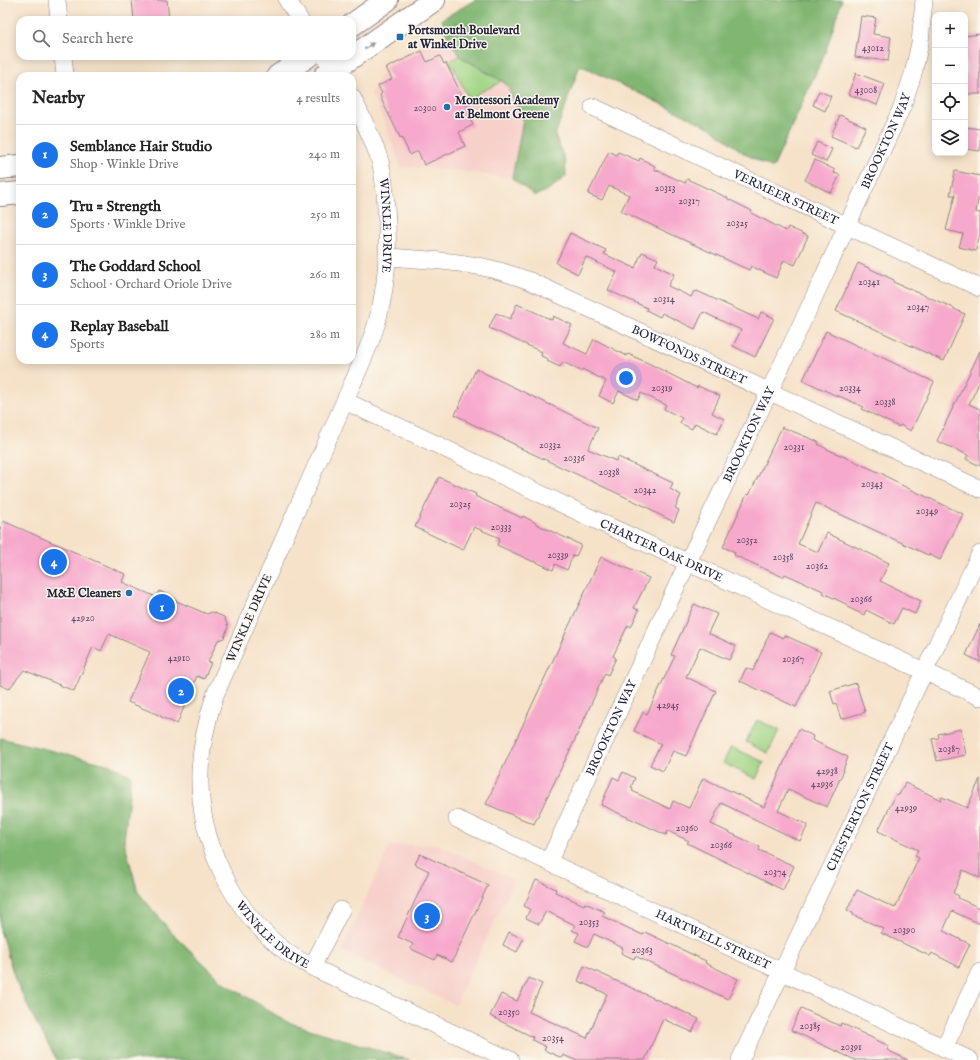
<!DOCTYPE html>
<meta charset="utf-8">
<style>
body{margin:0;font-family:"IM FELL English",serif;background:#f6f6f6;color:#222}
.controls{position:absolute;right:12px;top:12px;display:grid;overflow:hidden;border-radius:8px;box-shadow:0 2px 10px #0003}
.controls button{width:36px;height:36px;display:grid;place-items:center;padding:0;border:0;border-bottom:1px solid #e0e0e0;background:#fff;color:#222;font:20px sans-serif}
.you{position:absolute;left:626px;top:378px;width:14px;height:14px;margin:-10px;border:3px solid #fff;border-radius:50%;background:#1a73e8;box-shadow:0 0 0 6px #1a73e833}
.badge{display:grid;place-items:center;width:26px;height:26px;border-radius:50%;background:#1a73e8;color:#fff;font-size:13px;font-weight:700}
.pin{position:absolute;translate:-50% -50%;border:2px solid #fff;box-shadow:0 1px 4px #0006}
.list{margin:0;padding:0;list-style:none}
h2{display:flex;justify-content:space-between;align-items:center;height:52px;margin:0;padding:0 16px;font-size:17px}
h2 small{font-size:13px;font-weight:400;color:#767676}
.list li{display:grid;grid-template-columns:26px 1fr auto;gap:12px;align-items:center;box-sizing:border-box;height:60px;padding:0 16px;border-top:1px solid #e0e0e0}
.list b{display:block;font-size:15px;white-space:nowrap}
.list p{margin:0;font-size:13px;white-space:nowrap;color:#767676}
.list em{font-size:13px;font-style:normal;color:#767676}
.icon{flex:none;width:22px;height:22px;fill:none;stroke:currentColor;stroke-width:2;stroke-linecap:round;stroke-linejoin:round}
.map{position:relative;flex:none;width:980px;height:1060px;overflow:hidden}
.search{position:absolute;background:#fff;box-shadow:0 2px 10px #0003;left:16px;top:16px;width:340px;height:44px;display:flex;align-items:center;gap:10px;box-sizing:border-box;padding:0 14px;border-radius:12px;color:#767676;font-size:15px}
.panel{position:absolute;background:#fff;box-shadow:0 2px 10px #0003;left:16px;top:72px;width:340px;height:292px;border-radius:12px}
.map>svg:first-child{display:block}
.built{fill:#f7d0ca}
.green{fill:#a2d585;stroke:#627c60}
.forest{fill:#81b672;stroke:#526c56}
.building{fill:#f7a9cc}
.lines{fill:none;stroke-linecap:round;stroke-linejoin:round}
.minor-casing{stroke:#8c8282;stroke-width:18}
.tertiary-casing{stroke:#8c8282;stroke-width:24}
.minor{stroke:#fff;stroke-width:17}
.tertiary{stroke:#fff;stroke-width:22}
.oneway{fill:#9c9ca7}
.poi-dot{fill:#1f6fb2;stroke:#fbf7ec;stroke-width:1.5}
.labels{text-anchor:middle;stroke-width:3;stroke-linejoin:round;paint-order:stroke}
.number-label{font-size:10px;fill:#57445f}
.poi-label{font-size:12px;font-weight:bold;fill:#22223b;stroke:#fbf7ec;text-anchor:start}
.street-label{font-size:12px;fill:#22223b;stroke:#fbf7ec}
</style>
<div class="map">
<svg width="980" height="1060" viewBox="0 0 980 1060">
<rect width="100%" height="100%" fill="#fbf7ec"/>
<filter id="ink" filterUnits="userSpaceOnUse"><feTurbulence type="fractalNoise" baseFrequency=".025" numOctaves="2"/><feDisplacementMap in="SourceGraphic" scale="8" xChannelSelector="R" yChannelSelector="G"/><feConvolveMatrix kernelMatrix="1 2 1 2 8 2 1 2 1" color-interpolation-filters="sRGB"/></filter>
<filter id="wash" filterUnits="userSpaceOnUse"><feTurbulence type="fractalNoise" baseFrequency=".012" numOctaves="4" result="noise"/><feDisplacementMap in="SourceGraphic" scale="16" xChannelSelector="R" yChannelSelector="G"/><feGaussianBlur stdDeviation="0.9" result="paint"/><feColorMatrix in="noise" values="0 0 0 0 0 0 0 0 0 0 0 0 0 0 0 0 0 1.4 0 .05"/><feComposite in="paint" operator="in"/></filter>
<g filter="url(#wash)">
<rect width="100%" height="100%" fill="#f6e2c9"/>
<g class="built">
<polygon points="446,34 460,56 506,84 523,120 512,178 440,169 401,167 384,120 371,94 387,62"/>
<polygon points="437,844 514,880 455,1005 341,951 390,846"/>
</g>
<g class="green">
<polygon points="460,56 492,76 507,75 497,84 480,92 470,101 450,61"/>
<polygon points="757,720 779,730 768,753 746,742"/>
<polygon points="731,747 764,762 756,779 723,763"/>
</g>
<g class="forest">
<path d="M475 0H842L826 50 773 168 745 154 711 128 580 65 555 135 565 161 566 176C556 185 547 191 535 196L512 178 523 120 506 84 460 56 446 34 442 19Z"/>
<polygon points="0,738 111,765 131,776 124,841 138,892 172,933 223,982 287,1022 410,1060 57,1060 33,1017 15,979 0,930"/>
</g>
<g id="blocks">
<g class="building">
<polygon points="132,0 167,0 169,20 134,20"/>
<polygon points="861,16 876,18 873,34 891,37 888,61 855,57"/>
<polygon points="980,34 980,94 965,94 965,74 967,74 965,56 965,36"/>
<polygon points="422,51 427,62 440,56 444,64 446,63 472,116 469,117 473,125 459,132 465,146 424,165 418,151 410,155 402,138 401,139 383,103 380,95 382,93 378,86 392,79 386,68"/>
<polygon points="856,73 885,84 877,105 848,94"/>
<polygon points="819,91 831,96 825,111 813,105"/>
<polygon points="840,115 866,127 856,147 831,136"/>
<polygon points="965,127 980,129 980,151 965,149"/>
<polygon points="817,142 832,149 826,162 811,155"/>
<polygon points="609,151 616,155 618,152 639,161 640,158 655,166 654,169 685,183 687,179 728,198 728,199 752,211 751,213 786,231 788,227 808,236 795,265 784,260 776,278 751,266 749,270 621,211 629,195 609,186 602,200 588,194"/>
<polygon points="815,160 835,170 834,173 840,175 831,193 805,180"/>
<polygon points="955,171 980,176 980,188 976,212 980,213 980,234 976,251 959,247 963,234 946,230 955,195 950,195"/>
<polygon points="570,233 606,250 604,254 635,268 642,252 658,259 655,265 674,274 668,286 691,297 694,291 697,292 697,291 758,319 761,312 774,318 755,357 733,346 741,330 703,312 695,329 662,313 660,317 646,310 647,308 608,290 617,272 586,257 578,274 556,263"/>
<polygon points="858,263 894,280 893,282 954,308 954,309 965,314 944,361 836,311"/>
<polygon points="517,304 552,320 553,316 572,325 563,343 587,354 594,339 627,356 628,354 648,363 697,388 698,386 720,396 712,413 724,419 717,434 695,423 692,429 680,423 682,418 664,409 666,405 641,393 638,400 619,391 613,403 599,396 606,381 582,369 581,371 563,362 560,367 547,361 548,359 541,356 542,352 489,328 496,313 510,319"/>
<polygon points="826,331 934,382 911,431 900,425 899,427 862,409 864,407 839,396 839,397 803,380"/>
<polygon points="980,351 980,381 969,404 980,409 980,466 966,459 968,455 937,441"/>
<polygon points="476,369 598,428 588,449 616,461 618,457 673,483 670,489 681,495 675,508 679,510 674,522 650,510 651,509 516,446 516,445 466,421 466,420 455,415"/>
<polygon points="782,427 819,442 818,444 829,450 885,475 885,476 897,482 897,483 963,514 940,560 928,554 928,555 816,503 798,544 818,552 827,533 889,563 880,581 921,601 915,614 902,608 894,624 866,610 864,615 847,607 848,605 823,593 823,591 785,574 783,577 734,555 735,552 723,547 747,494 749,495"/>
<polygon points="439,477 476,494 475,496 522,518 523,516 536,523 536,524 581,545 576,556 573,555 567,570 555,564 553,570 534,561 534,562 497,545 500,538 474,527 463,550 415,527"/>
<polygon points="3,521 125,574 122,582 156,597 159,591 174,598 174,600 207,614 212,612 224,617 228,627 224,638 218,640 208,662 211,663 204,679 197,676 177,724 161,717 161,716 128,702 150,652 109,634 101,651 93,647 74,691 24,670 9,689 0,685 0,529"/>
<polygon points="601,557 649,578 634,608 639,610 631,627 628,625 613,656 616,658 608,675 605,673 573,744 534,824 486,804"/>
<polygon points="694,604 717,614 708,633 736,646 729,660 700,647 686,677 716,691 686,756 673,751 663,771 650,765 661,744 634,731 643,712 647,714 675,656 671,655"/>
<polygon points="980,624 980,662 966,655"/>
<polygon points="770,632 783,638 784,635 821,652 796,707 740,681 746,668 753,671"/>
<polygon points="856,683 865,712 841,719 836,703 834,704 830,691"/>
<polygon points="799,729 813,736 812,740 848,757 843,770 844,770 827,807 788,789 778,811 808,825 800,841 721,803 711,824 760,847 759,850 794,866 783,890 687,843 689,841 668,831 666,835 601,805 613,777 619,780 623,772 635,778 631,787 633,788 632,791 670,809 673,801 689,808 703,778 764,807"/>
<polygon points="961,729 966,755 937,761 932,739 939,738 938,734"/>
<polygon points="980,779 980,878 963,870 953,893 959,896 958,898 980,908 980,924 952,911 943,931 970,944 959,967 932,953 930,956 881,933 884,929 853,915 853,913 847,910 857,890 895,908 919,858 915,856 918,850 878,831 896,794 899,795 905,783 941,800 942,797 967,808"/>
<polygon points="420,854 488,885 452,962 437,955 435,960 411,949 413,944 398,937 429,871 415,864"/>
<polygon points="536,880 556,889 555,892 584,905 585,903 605,912 602,916 643,935 645,932 706,961 705,963 738,979 728,999 635,956 634,959 621,953 623,948 594,934 588,947 575,941 579,933 572,930 575,925 546,911 539,924 526,918 530,909 524,906"/>
<polygon points="509,932 523,939 517,952 503,945"/>
<polygon points="584,966 699,1019 692,1032 663,1019 645,1060 575,1060 563,1055 562,1058 544,1050 546,1047 532,1040 533,1037 490,1016 501,994 517,1001 529,978 542,984 529,1012 587,1038 607,994 578,981"/>
<polygon points="801,1008 840,1026 841,1023 889,1046 887,1050 908,1060 855,1060 791,1030"/>
</g>
</g>
</g>
<g filter="url(#ink)">
<use href="#blocks" fill-opacity="0" stroke="#8c8282" stroke-width="1"/>
<g class="lines">
<g class="minor-casing">
<g id="minor">
<polyline points="57,0 59,20"/>
<polyline points="287,0 300,20"/>
<polyline points="63,56 65,76"/>
<polyline points="324,56 338,76"/>
<path id="s1" d="M352 97C362 117 372 137 379 158 384 173 385 190 386 206 389 244 388 281 378 318 372 342 360 366 350 389L215 695C207 720 201 746 200 772 198 839 231 909 284 950 292 957 303 962 312 967L510 1060"/>
<path id="s2" d="M593 107 980 288"/>
<path id="s3" d="M388 257C416 259 445 260 472 265 492 268 511 274 530 281L980 489"/>
<path id="s4" d="M345 401 604 524 980 697"/>
<path id="s5" d="M457 819 970 1060"/>
<path id="s6" d="M549 861 679 581 808 310 902 107 913 74 920 43 924 0"/>
<polyline points="312,967 341,910"/>
<polyline points="944,1048 980,972"/>
<path id="s7" d="M740 1060 980 554"/>
</g>
</g>
<g class="tertiary-casing">
<g id="tertiary">
<polyline points="352,25 387,0"/>
<polyline points="278,76 308,56"/>
<polyline points="325,76 434,0"/>
<polyline points="0,168 20,166"/>
<polyline points="0,195 20,193"/>
</g>
</g>
<use href="#minor" class="minor"/>
<use href="#tertiary" class="tertiary"/>
</g>
<defs><path id="oneway-solid" d="M-6-.8H1V-3.2L6.5 0L1 3.2V.8H-6Z"/></defs>
<use class="oneway" href="#oneway-solid" transform="translate(369 46) rotate(-35)"/>
</g>
<g class="poi-dot">
<rect x="396" y="33" width="8" height="8" rx="2"/>
<circle cx="447" cy="107" r="4"/>
<circle cx="129" cy="593" r="4"/>
</g>
<g class="labels">
<g class="number-label">
<text x="873" y="51">43012</text>
<text x="866" y="93">43008</text>
<text x="425" y="111">20300</text>
<text x="665" y="191">20313</text>
<text x="689" y="204">20317</text>
<text x="737" y="226">20325</text>
<text x="869" y="285">20341</text>
<text x="664" y="302">20314</text>
<text x="918" y="310">20347</text>
<text x="662" y="391">20319</text>
<text x="850" y="391">20334</text>
<text x="885" y="405">20338</text>
<text x="550" y="448">20332</text>
<text x="794" y="450">20331</text>
<text x="574" y="461">20336</text>
<text x="609" y="475">20338</text>
<text x="872" y="487">20343</text>
<text x="645" y="493">20342</text>
<text x="460" y="507">20325</text>
<text x="927" y="514">20349</text>
<text x="501" y="530">20333</text>
<text x="747" y="543">20352</text>
<text x="558" y="558">20339</text>
<text x="783" y="560">20358</text>
<text x="817" y="569">20362</text>
<text x="861" y="602">20366</text>
<text x="83" y="621">42920</text>
<text x="179" y="661">42910</text>
<text x="793" y="662">20367</text>
<text x="668" y="708">42945</text>
<text x="949" y="752">20387</text>
<text x="827" y="774">42938</text>
<text x="822" y="787">42936</text>
<text x="906" y="811">42939</text>
<text x="687" y="831">20360</text>
<text x="721" y="848">20366</text>
<text x="775" y="875">20374</text>
<text x="589" y="925">20353</text>
<text x="904" y="933">20390</text>
<text x="642" y="953">20363</text>
<text x="509" y="1015">20350</text>
<text x="810" y="1029">20385</text>
<text x="553" y="1041">20354</text>
<text x="851" y="1050">20391</text>
</g>
<g class="poi-label">
<text x="408" y="34">Portsmouth Boulevard<tspan x="408" dy="14">at Winkel Drive</tspan></text>
<text x="455" y="104">Montessori Academy<tspan x="455" dy="14">at Belmont Greene</tspan></text>
<text x="121" y="597" text-anchor="end">M&amp;E Cleaners</text>
</g>
<g class="street-label">
<text dy="4" stroke="none"><textPath href="#s6" startOffset="795">BROOKTON WAY</textPath></text>
<text dy="4" stroke="none"><textPath href="#s2" startOffset="213">VERMEER STREET</textPath></text>
<text dy="4" stroke="none"><textPath href="#s1" startOffset="135">WINKLE DRIVE</textPath></text>
<text dy="4" stroke="none"><textPath href="#s3" startOffset="320">BOWFONDS STREET</textPath></text>
<text dy="4" stroke="none"><textPath href="#s6" startOffset="471">BROOKTON WAY</textPath></text>
<text dy="4" stroke="none"><textPath href="#s4" startOffset="350">CHARTER OAK DRIVE</textPath></text>
<text transform="translate(249 618) rotate(-66)" y="4">WINKLE DRIVE</text>
<text dy="4" stroke="none"><textPath href="#s6" startOffset="147">BROOKTON WAY</textPath></text>
<text dy="4" stroke="none"><textPath href="#s7" startOffset="280">CHESTERTON STREET</textPath></text>
<text dy="4" stroke="none"><textPath href="#s1" startOffset="903">WINKLE DRIVE</textPath></text>
<text dy="4" stroke="none"><textPath href="#s5" startOffset="283">HARTWELL STREET</textPath></text>
</g>
</g>
</svg>
<div class="controls">
<button>+</button>
<button>−</button>
<button><svg class="icon" aria-label="locate" viewBox="0 0 24 24"><circle cx="12" cy="12" r="6"/><path d="M12 2v4M12 18v4M2 12h4M18 12h4"/></svg></button>
<button><svg class="icon" aria-label="layers" viewBox="0 0 24 24"><path d="M12 4l9 5-9 5-9-5zM3 14l9 5 9-5"/></svg></button>
</div>
<div class="you"></div>
<div class="pin badge" style="left:162px;top:607px">1</div>
<div class="pin badge" style="left:181px;top:691px">2</div>
<div class="pin badge" style="left:427px;top:916px">3</div>
<div class="pin badge" style="left:54px;top:562px">4</div>
<div class="search"><svg class="icon" aria-label="search" viewBox="0 0 24 24"><circle cx="10" cy="10" r="6"/><path d="M15 15l6 6"/></svg>Search here</div>
<section class="panel">
<h2>Nearby<small>4 results</small></h2>
<ul class="list">
<li><span class="badge">1</span><div><b>Semblance Hair Studio</b><p>Shop · Winkle Drive</p></div><em>240 m</em></li>
<li><span class="badge">2</span><div><b>Tru = Strength</b><p>Sports · Winkle Drive</p></div><em>250 m</em></li>
<li><span class="badge">3</span><div><b>The Goddard School</b><p>School · Orchard Oriole Drive</p></div><em>260 m</em></li>
<li><span class="badge">4</span><div><b>Replay Baseball</b><p>Sports</p></div><em>280 m</em></li>
</ul>
</section>
</div>
